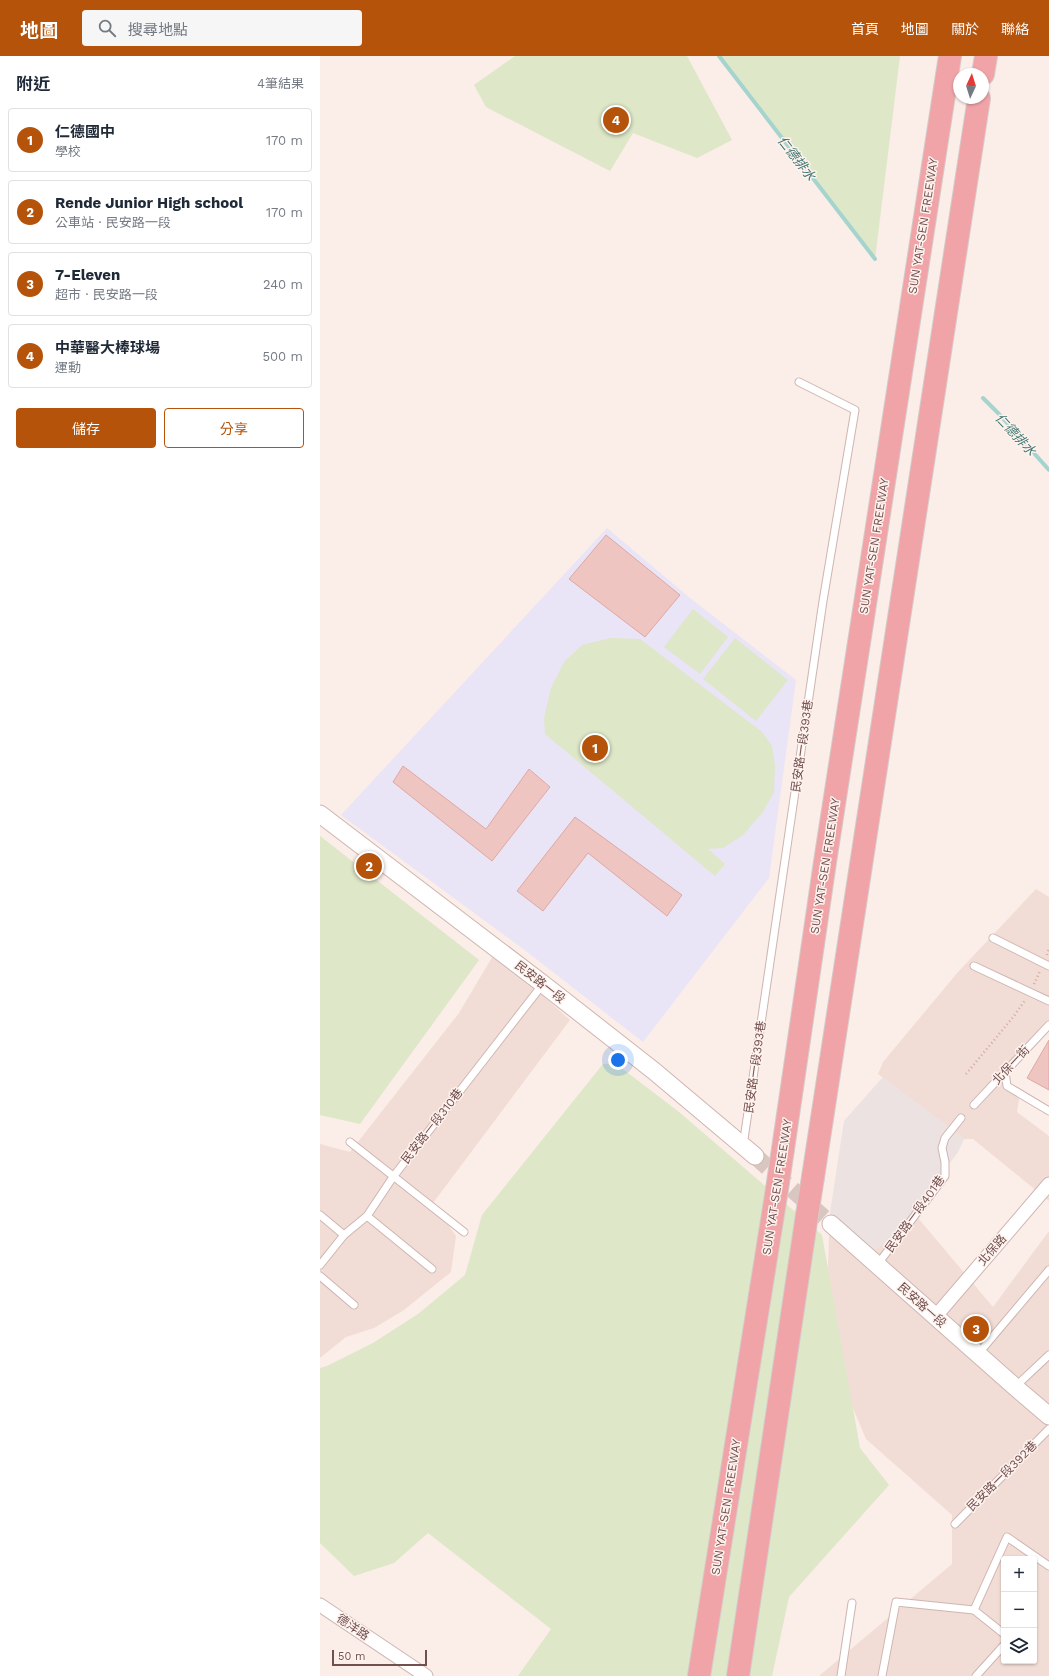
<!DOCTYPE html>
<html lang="zh-TW">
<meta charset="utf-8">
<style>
body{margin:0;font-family:"Work Sans","Noto Sans TC",sans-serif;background:#f6f6f7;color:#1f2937}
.controls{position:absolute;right:12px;bottom:12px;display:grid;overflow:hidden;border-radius:4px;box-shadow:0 1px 3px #0004}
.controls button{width:36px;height:36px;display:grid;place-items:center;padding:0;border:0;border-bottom:1px solid #e0e1e3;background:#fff;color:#1f2937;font:20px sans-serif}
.compass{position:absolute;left:633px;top:12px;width:36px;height:36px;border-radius:50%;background:#fff;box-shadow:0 1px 3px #0004;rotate:4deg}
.scale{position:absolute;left:12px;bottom:10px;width:95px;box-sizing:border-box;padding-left:4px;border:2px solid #72504e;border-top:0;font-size:11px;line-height:14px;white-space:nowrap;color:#72504e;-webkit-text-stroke:3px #fef2ee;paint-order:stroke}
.you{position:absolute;left:298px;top:1004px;width:14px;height:14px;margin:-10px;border:3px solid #fff;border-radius:50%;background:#1a73e8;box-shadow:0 0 0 6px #1a73e833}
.badge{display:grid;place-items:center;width:26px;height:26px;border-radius:50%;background:#b45309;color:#fff;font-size:13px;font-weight:700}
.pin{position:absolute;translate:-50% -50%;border:2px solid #fff;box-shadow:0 1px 4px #0006}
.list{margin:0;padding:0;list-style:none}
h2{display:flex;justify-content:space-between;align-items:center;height:52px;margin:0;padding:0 16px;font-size:17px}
h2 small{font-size:13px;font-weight:400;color:#747a83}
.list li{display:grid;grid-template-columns:26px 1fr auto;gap:12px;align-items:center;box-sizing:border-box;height:64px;margin:0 8px 8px;padding:0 8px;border:1px solid #e0e1e3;border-radius:4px}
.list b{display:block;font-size:15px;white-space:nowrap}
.list p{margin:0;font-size:13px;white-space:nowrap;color:#747a83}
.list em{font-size:13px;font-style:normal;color:#747a83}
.actions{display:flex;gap:8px;padding:12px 16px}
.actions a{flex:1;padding:9px 0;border:1px solid #b45309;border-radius:4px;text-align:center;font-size:14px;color:#b45309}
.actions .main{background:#b45309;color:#fff}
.icon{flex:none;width:22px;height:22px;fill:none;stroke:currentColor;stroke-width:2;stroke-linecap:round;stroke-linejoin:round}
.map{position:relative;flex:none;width:729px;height:1620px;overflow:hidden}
header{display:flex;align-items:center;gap:24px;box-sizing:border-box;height:56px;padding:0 20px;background:#b45309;color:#fff}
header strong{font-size:19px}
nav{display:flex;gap:22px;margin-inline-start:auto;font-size:14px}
.search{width:280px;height:36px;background:#f6f6f7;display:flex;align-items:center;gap:10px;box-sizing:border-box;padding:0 14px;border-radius:4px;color:#747a83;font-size:15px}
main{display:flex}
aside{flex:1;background:#fff}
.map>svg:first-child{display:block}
.residential{fill:#f2ddd6;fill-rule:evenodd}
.industrial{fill:#ebe2e1}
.education{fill:#eae4f7}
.green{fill:#dee7c7}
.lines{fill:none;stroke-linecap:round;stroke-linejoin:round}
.stream{stroke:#a4d4cd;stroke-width:4}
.building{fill:#eec5c1;stroke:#dfa8a3}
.tertiary-tunnel{stroke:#d9c6c1;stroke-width:17;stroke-dasharray:17 8;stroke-linecap:butt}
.service-casing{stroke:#ceb5b1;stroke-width:9}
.minor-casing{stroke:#ceb5b1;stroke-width:15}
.tertiary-casing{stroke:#ceb5b1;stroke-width:19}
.motorway-casing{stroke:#d5caca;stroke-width:24}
.path{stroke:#d3a8a4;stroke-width:2.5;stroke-dasharray:1 3;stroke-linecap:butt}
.service{stroke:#fff;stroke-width:7}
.minor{stroke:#fff;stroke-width:13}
.tertiary{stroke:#fff;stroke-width:17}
.motorway{stroke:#f0a4a7;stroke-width:22}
.motorway-bridge-casing{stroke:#d5caca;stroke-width:24;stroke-linecap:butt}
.motorway-bridge{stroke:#f0a4a7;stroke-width:22}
.labels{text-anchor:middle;stroke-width:3;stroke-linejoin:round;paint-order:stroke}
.street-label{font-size:12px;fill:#72504e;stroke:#fef2ee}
.water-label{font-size:13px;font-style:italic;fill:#427670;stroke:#fef2ee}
</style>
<header>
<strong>地圖</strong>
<div class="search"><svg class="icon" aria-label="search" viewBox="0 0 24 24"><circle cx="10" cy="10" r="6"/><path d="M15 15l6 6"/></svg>搜尋地點</div>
<nav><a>首頁</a><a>地圖</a><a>關於</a><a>聯絡</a></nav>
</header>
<main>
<aside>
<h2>附近<small>4筆結果</small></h2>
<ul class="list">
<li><span class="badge">1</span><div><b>仁德國中</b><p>學校</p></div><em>170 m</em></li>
<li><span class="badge">2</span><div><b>Rende Junior High school</b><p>公車站 · 民安路一段</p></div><em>170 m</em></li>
<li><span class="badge">3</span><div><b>7-Eleven</b><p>超市 · 民安路一段</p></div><em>240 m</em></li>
<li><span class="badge">4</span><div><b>中華醫大棒球場</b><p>運動</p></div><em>500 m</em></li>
</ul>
<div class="actions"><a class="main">儲存</a><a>分享</a></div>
</aside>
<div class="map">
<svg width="729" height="1620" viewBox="0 0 729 1620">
<rect width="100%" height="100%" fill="#fbede7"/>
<g class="residential">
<polygon points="716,833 729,841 729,965 685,1019 687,1030 700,1038 697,1056 729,1080 729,1145 653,1083 644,1083 558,1018 563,1006 638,916"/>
<polygon points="174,898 190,910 250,964 113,1147 136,1180 131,1216 84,1254 54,1272 26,1281 0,1302 0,1088 30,1096 139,957"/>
<path d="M593 1156 673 1251 729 1175V1620H499L632 1508V1459L546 1383 505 1286 510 1157 549 1196 573 1183ZM684 1503H714V1605H684Z"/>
</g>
<polygon class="industrial" points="563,1021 644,1083 638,1096 573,1183 549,1197 510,1157 524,1065"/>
<polygon class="education" points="287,472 370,542 476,624 449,822 323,986 206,895 21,759"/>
<g class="green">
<polygon points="195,0 367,0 412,84 377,102 313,77 290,115 166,51 154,29"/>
<polygon points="399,0 580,0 555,203"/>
<polygon points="373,553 408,581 380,618 344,591"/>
<polygon points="291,582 320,583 442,676 452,690 455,709 454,736 443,756 423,779 403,792 388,793 405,808 395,820 225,678 224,662 231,632 244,606 262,589"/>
<polygon points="415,582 468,624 436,665 383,623"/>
<polygon points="0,780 159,904 40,1068 0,1059"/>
<polygon points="295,1007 359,1056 502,1179 540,1392 569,1429 469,1541 452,1620 198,1620 231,1573 108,1477 74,1507 34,1520 0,1487 0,1312 7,1310 53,1287 98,1258 145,1219 162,1159 283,1008"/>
</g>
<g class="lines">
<g class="stream">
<polyline points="399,0 555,203"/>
<polyline points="663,342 679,358 729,414"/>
</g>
</g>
<g class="building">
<polygon points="286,479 360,539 325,581 249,523"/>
<polygon points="83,710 166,773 209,713 230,731 172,805 73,726"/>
<polygon points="255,761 362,839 347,860 268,797 223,855 197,835"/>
<polygon points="729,984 729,1034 707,1022"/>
</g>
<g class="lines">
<polyline class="tertiary-tunnel" points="435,1100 511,1168"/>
<g class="service-casing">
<g id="service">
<polyline points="673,882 729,910"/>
<polyline points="654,910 729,945"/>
<polyline points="685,1016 687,1030 729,1055"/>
<polyline points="654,1049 729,969"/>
<polyline points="30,1086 144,1176"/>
<polyline points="423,1090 503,545 535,354 479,326"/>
<polyline points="0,1159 24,1179"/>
<polyline points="47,1160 112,1213"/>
<polyline points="0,1209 24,1179 47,1160 73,1121 223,928"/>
<polyline points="557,1209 625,1120 625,1106 622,1092 625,1082 641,1062"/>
<polyline points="0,1220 34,1249"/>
<polyline points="658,1298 729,1214"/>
<polyline points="695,1331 729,1299"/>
<polyline points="635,1468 729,1373"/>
<polyline points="654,1554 687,1481 729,1510"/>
<polyline points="654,1554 684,1578"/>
<polyline points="521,1620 532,1547"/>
<polyline points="562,1620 576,1546 654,1554"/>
<polyline points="656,1620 684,1589"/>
</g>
</g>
<g class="minor-casing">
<g id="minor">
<polyline points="615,1261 729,1128"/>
<polyline points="0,1549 106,1620"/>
</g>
</g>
<g class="tertiary-casing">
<g id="tertiary">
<polyline points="0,758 223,928 334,1015 435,1100"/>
<polyline points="511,1168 695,1331 729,1360"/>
</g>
</g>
<g class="motorway-casing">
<g id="motorway">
<polyline points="663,18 666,0"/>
<polyline points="463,1093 505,806 630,0"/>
<polyline points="493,1121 659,42"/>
<polyline points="379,1620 457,1133"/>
<polyline points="418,1620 487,1159"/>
</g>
</g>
<g class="path">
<polyline points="727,899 729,892"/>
<polyline points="714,928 720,915"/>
<polyline points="646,1018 694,960 706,943"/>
</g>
<use href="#service" class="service"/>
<use href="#minor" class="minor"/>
<use href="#tertiary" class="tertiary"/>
<use href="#motorway" class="motorway"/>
<g class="motorway-bridge-casing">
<g id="motorway-bridge">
<polyline points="457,1133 463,1093"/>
<polyline points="487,1159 493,1121"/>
</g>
</g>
<use href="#motorway-bridge" class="motorway-bridge"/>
</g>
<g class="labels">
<g class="street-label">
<text transform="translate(603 170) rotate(-81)" y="4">SUN YAT-SEN FREEWAY</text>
<text transform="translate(554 490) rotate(-81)" y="4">SUN YAT-SEN FREEWAY</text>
<text transform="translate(482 690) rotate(-82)" y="4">民安路一段393巷</text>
<text transform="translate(505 810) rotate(-81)" y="4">SUN YAT-SEN FREEWAY</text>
<text transform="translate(220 926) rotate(38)" y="4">民安路一段</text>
<text transform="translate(691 1009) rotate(-47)" y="4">北保一街</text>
<text transform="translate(435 1011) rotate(-82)" y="4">民安路一段393巷</text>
<text transform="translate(112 1070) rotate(-52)" y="4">民安路一段310巷</text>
<text transform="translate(457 1131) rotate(-81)" y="4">SUN YAT-SEN FREEWAY</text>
<text transform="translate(595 1158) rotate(-54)" y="4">民安路一段401巷</text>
<text transform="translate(672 1194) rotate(-49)" y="4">北保路</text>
<text transform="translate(602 1249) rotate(42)" y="4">民安路一段</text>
<text transform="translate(682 1420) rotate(-45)" y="4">民安路一段392巷</text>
<text transform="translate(406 1451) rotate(-81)" y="4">SUN YAT-SEN FREEWAY</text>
<text transform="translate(33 1571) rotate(34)" y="4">德洋路</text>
</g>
<g class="water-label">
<text transform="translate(477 102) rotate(52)" y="5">仁德排水</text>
<text transform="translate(696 378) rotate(47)" y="5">仁德排水</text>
</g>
</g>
</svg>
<div class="controls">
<button>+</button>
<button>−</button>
<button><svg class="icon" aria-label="layers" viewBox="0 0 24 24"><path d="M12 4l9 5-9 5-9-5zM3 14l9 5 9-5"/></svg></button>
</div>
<svg class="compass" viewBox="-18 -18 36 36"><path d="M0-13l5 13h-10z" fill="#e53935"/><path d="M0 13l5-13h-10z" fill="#747a83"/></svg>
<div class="scale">50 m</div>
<div class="you"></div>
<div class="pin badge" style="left:275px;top:692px">1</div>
<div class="pin badge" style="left:49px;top:810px">2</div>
<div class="pin badge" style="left:656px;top:1273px">3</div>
<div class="pin badge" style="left:296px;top:64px">4</div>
</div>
</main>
